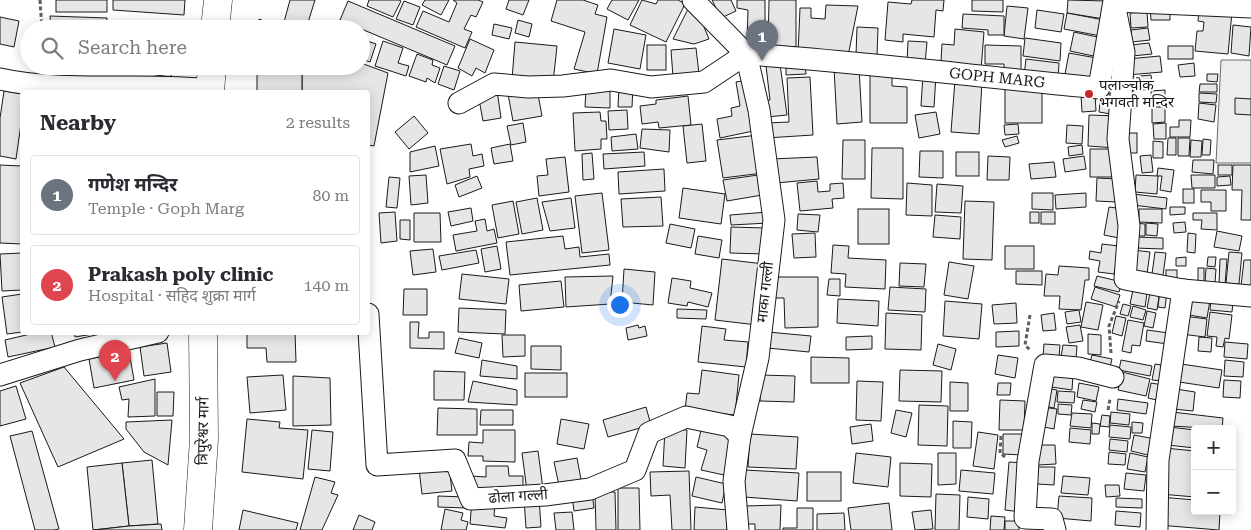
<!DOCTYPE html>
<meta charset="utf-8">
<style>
body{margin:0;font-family:"Roboto Serif","Noto Sans Devanagari",serif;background:#f7f7f7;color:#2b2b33}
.controls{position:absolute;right:15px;bottom:15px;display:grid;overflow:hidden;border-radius:5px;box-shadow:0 2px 12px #0003}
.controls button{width:45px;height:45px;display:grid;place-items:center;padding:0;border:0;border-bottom:1px solid #e1e1e2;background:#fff;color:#2b2b33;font:25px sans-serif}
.you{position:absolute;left:619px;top:304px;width:18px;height:18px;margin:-12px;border:4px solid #fff;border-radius:50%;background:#1a73e8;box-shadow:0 0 0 8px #1a73e833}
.badge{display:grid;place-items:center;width:32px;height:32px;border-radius:50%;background:#d93025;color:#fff;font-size:16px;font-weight:700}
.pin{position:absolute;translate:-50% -41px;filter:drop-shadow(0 1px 2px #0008)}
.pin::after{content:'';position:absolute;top:26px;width:18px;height:15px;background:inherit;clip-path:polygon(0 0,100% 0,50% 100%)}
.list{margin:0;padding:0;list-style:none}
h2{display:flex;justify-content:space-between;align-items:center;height:65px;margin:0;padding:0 20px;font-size:21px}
h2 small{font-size:16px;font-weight:400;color:#7c7c81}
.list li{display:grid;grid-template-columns:32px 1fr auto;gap:15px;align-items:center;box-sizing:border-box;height:80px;margin:0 10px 10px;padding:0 10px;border:1px solid #e1e1e2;border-radius:5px}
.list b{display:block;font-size:19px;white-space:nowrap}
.list p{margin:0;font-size:16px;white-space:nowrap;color:#7c7c81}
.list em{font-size:16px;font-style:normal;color:#7c7c81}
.icon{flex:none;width:28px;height:28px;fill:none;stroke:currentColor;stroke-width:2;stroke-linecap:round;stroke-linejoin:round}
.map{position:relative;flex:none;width:1251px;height:530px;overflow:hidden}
.search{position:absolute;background:#fff;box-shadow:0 2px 12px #0003;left:20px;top:20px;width:350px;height:55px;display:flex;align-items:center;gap:12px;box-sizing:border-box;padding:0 18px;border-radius:28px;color:#7c7c81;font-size:19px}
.panel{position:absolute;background:#fff;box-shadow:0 2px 12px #0003;left:20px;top:90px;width:350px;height:245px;border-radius:5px}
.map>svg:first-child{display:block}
.parking{fill:#ededed;stroke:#6a6a6a}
.building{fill:#e6e6e6;stroke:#1a1a1a}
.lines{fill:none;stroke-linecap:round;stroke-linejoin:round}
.minor-casing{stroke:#1a1a1a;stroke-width:23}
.trunk-casing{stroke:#1a1a1a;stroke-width:29}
.path{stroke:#5f5f5f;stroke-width:3;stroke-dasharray:4 2.5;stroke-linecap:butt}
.minor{stroke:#fff;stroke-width:21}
.trunk{stroke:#fff;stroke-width:28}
.poi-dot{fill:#c62828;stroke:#fff;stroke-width:2}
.labels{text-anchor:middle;stroke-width:4;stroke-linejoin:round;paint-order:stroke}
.street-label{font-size:15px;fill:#1a1a1a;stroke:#fff}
.poi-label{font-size:15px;fill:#1a1a1a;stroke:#fff;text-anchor:start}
</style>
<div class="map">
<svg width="1251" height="530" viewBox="0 0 1251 530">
<rect width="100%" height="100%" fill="#fff"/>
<polygon class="parking" points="1221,60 1251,60 1251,163 1216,163"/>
<g class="building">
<rect x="56" y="0" width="51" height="12"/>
<polygon points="113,0 185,0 184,15 113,10"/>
<polygon points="290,0 315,0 306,29 284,22"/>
<polygon points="369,0 399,0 401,1 393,17 367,6"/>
<polygon points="425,0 449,0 441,15 422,5"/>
<polygon points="478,0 483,2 476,17 471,15 464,29 472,32 465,48 416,27 423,11 449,22 457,3 453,0"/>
<polygon points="509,0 529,0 523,15 506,9"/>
<polygon points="557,0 583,0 598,5 595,14 607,17 597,74 574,69 585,32 551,21"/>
<polygon points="612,0 639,0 628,20 607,9"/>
<polygon points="642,0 656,4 658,0 678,0 685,4 666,42 630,25"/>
<polygon points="712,0 731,0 736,11 721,18"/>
<polygon points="737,0 765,0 765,45 747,44 748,10 737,8"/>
<polygon points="769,0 796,0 796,47 768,47"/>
<polygon points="912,0 944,0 943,11 936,10 934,37 903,34 903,42 885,40 888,2 911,4"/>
<polygon points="972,0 1003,0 1003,12 972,11"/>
<polygon points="1068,0 1107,1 1104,19 1067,13"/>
<polygon points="348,1 455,46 447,65 340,20"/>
<polygon points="404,1 420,7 413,25 396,19"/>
<polygon points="826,5 858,6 848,56 798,54 800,8 811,8 811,18 825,19"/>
<polygon points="1007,6 1028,8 1024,39 1004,36"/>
<polygon points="1150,6 1170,6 1170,20 1151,20"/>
<polygon points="689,7 702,22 709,39 694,44 673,39"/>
<polygon points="1199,9 1232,12 1228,54 1195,51 1197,31 1203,31 1204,22 1198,21"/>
<polygon points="1037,10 1064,14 1061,32 1035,28"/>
<polygon points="1147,12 1148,27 1131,28 1130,13"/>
<polygon points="1067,13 1104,20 1101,36 1064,29"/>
<polygon points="963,14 1004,16 1004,35 988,35 988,30 962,28"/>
<polygon points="50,16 107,18 106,29 51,29"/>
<polygon points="0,17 19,21 14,47 0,44"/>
<polygon points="259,19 284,29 258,29"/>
<polygon points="518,20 532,24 529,37 515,33"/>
<polygon points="494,24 512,28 509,39 492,35"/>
<polygon points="1233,25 1251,27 1249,56 1231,53"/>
<polygon points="857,27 878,28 877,56 856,55"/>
<polygon points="1148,28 1150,40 1132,42 1131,30"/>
<polygon points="614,29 646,35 640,69 608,63"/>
<polygon points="955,29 984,32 981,70 952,67 952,62 941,61 942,44 954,45"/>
<polygon points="1074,32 1102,38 1098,57 1070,51"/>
<polygon points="1025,38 1061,43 1060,61 1023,56"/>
<polygon points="361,39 376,44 370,62 361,59"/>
<polygon points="470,39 494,50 485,73 476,68 472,76 458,68"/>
<polygon points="383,41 403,48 398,63 409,66 406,76 375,66"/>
<polygon points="908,41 927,42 925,64 907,63"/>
<polygon points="515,42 557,46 553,83 512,79"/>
<polygon points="1149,43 1152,54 1132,56 1131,45"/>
<rect x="647" y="45" width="19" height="25"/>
<polygon points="985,45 1021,46 1021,77 1004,76 1004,64 985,64"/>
<rect x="1168" y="46" width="25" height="13"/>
<polygon points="696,48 699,74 673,77 671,50"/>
<polygon points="1069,53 1102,59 1097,80 1065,74"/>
<polygon points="417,54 433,60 432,65 440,68 435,83 427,78 426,82 409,76"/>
<polygon points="1160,56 1162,72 1127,75 1127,59"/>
<polygon points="1026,59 1059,63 1058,80 1024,76"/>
<polygon points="361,63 388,73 374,146 368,145 368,92 302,92 302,66 361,66"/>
<polygon points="805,63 806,74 786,75 786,64"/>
<polygon points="1194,63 1195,76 1180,77 1178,65"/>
<polygon points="780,64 787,115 767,117 764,101 770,100 766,66"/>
<polygon points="105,66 173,66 171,77 104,68"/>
<rect x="257" y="66" width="45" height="26"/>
<polygon points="444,66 460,71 454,90 438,84"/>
<polygon points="859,67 862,122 837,124 834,68"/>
<polygon points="870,72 892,72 892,86 907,87 907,123 870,123"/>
<polygon points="923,74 936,75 934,107 921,106"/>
<polygon points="1207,74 1218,74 1217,82 1207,81"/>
<polygon points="1151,75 1153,89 1131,91 1130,77"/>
<polygon points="810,77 813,135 766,138 766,123 789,122 787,78"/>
<polygon points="748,80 758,130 720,138 717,119 732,116 731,108 740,106 736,82"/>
<polygon points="955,80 982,82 979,134 951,132"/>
<polygon points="1200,84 1217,84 1217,92 1199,92"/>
<polygon points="619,86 633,86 632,107 618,107"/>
<rect x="1005" y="86" width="37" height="37"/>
<polygon points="537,89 542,116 513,121 508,94"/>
<polygon points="586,89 610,90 610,108 585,107"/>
<polygon points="497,90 501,118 483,121 478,94"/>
<polygon points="1165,90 1165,106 1152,106 1151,91"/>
<polygon points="4,91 22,94 22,117 16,159 0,156 0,118"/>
<polygon points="1101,93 1119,95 1117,115 1099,112"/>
<polygon points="1199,93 1217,94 1216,103 1199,102"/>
<polygon points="1095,94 1096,111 1082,112 1081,95"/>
<polygon points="1136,94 1137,108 1123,109 1121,95"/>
<polygon points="688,96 691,125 659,128 658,122 642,124 640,106 656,104 656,100"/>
<polygon points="1235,98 1251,99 1251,115 1235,114"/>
<polygon points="1199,103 1216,105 1214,122 1198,119"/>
<polygon points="1152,107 1165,107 1165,122 1152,123"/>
<polygon points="627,110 628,129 609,130 608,111"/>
<polygon points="600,112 601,121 606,121 607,139 601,139 601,149 575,151 573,113"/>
<polygon points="936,112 940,134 919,138 915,115"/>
<polygon points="1089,115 1119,116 1117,148 1088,146"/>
<polygon points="414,116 428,133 409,149 395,132"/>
<polygon points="1179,120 1191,120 1190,137 1170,137 1170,127 1179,127"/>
<polygon points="523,123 526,142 511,145 507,126"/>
<polygon points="1166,123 1166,139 1154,139 1153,124"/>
<polygon points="702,124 706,161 687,163 683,126"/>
<polygon points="1018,124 1019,134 1005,135 1004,125"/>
<polygon points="1067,125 1083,126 1082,144 1066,143"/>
<polygon points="642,129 670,130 669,152 640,148"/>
<rect x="1125" y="133" width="12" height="20"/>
<polygon points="636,134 638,149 612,151 611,137"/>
<polygon points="758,135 763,173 723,178 717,140"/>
<polygon points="1017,136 1019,143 1005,147 1002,140"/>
<polygon points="1168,138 1176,138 1176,155 1167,155"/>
<polygon points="1178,138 1190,138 1189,156 1178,156"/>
<polygon points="1203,139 1211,140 1210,155 1202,155"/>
<polygon points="843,140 865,140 865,179 842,179"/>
<polygon points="1191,140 1202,141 1201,157 1190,157"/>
<polygon points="1153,141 1163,142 1163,158 1153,158"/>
<polygon points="471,144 473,156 482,154 484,166 469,169 470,177 447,184 440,149"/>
<polygon points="510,144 513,161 494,164 491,148"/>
<polygon points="1082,145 1083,154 1069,156 1068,147"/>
<polygon points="435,146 439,166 410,172 410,152"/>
<polygon points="872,148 903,148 903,199 871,198"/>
<polygon points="1090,149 1117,149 1116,177 1090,177"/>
<polygon points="920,151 943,151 943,178 919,177"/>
<polygon points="644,152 645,166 604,169 603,154"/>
<rect x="956" y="152" width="23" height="24"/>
<polygon points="592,153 594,179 583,180 582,154"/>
<polygon points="1151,155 1153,172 1142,173 1140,156"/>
<polygon points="988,156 1010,157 1009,180 987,180"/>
<polygon points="1084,156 1086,169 1065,172 1063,159"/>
<polygon points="565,157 569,192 539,196 537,176 548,175 546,159"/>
<polygon points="817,157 819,179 776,183 771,159"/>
<polygon points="1193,160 1214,160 1213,174 1192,172"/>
<polygon points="1054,162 1056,177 1031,179 1029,164"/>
<polygon points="0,165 22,166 22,244 0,243"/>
<rect x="1218" y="165" width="14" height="10"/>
<polygon points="1233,165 1251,165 1251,220 1241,220 1242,190 1232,190"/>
<polygon points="1158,168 1174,170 1171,192 1160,190 1162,176 1157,176"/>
<polygon points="664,169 665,191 619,194 618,172"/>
<polygon points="765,174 768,194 727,201 723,180"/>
<polygon points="426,175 428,203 411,205 409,176"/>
<polygon points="1136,175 1158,176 1157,194 1135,192"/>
<polygon points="1191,175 1215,175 1215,188 1192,188"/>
<polygon points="477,176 482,188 459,197 455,185"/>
<polygon points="1230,176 1231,185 1217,186 1217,177"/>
<polygon points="389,177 400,178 397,208 386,207"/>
<polygon points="1097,178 1117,179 1116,202 1096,201"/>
<polygon points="817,181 818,192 830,191 830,184 843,183 844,198 832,199 833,208 800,211 797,183"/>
<polygon points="907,183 932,185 932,216 906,215"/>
<polygon points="937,184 963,186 961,213 935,212"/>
<polygon points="683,188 725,194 721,224 679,218"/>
<rect x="1183" y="189" width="11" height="14"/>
<polygon points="1201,190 1226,190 1226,211 1211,211 1211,202 1201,202"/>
<polygon points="602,193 609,250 582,253 575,196"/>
<polygon points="1032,193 1053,193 1053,210 1032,209"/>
<polygon points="1086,193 1086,207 1056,209 1055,195"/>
<polygon points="1133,194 1167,198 1166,209 1132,205"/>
<polygon points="661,197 663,226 623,227 621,199"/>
<polygon points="537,198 543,230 522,234 516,202"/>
<polygon points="571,198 575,228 550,231 542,202"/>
<polygon points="513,201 519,234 498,238 492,205"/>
<polygon points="965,201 994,202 992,260 963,259"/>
<polygon points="1109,207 1124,209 1119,238 1104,235"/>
<polygon points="1170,207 1185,207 1185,214 1170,215"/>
<polygon points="471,208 473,221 451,226 448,212"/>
<rect x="858" y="209" width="31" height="35"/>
<polygon points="1139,209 1162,209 1162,223 1139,222"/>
<polygon points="395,212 397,241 381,243 379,213"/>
<polygon points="768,212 769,223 731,225 730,215"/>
<rect x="1030" y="212" width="9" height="11"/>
<rect x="1041" y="212" width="14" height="12"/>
<polygon points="414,213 440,213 441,242 414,242"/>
<polygon points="1193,213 1217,213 1217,230 1201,229 1202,220 1193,220"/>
<polygon points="798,214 820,215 818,232 797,230"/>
<polygon points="935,215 961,217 960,239 933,237"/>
<polygon points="485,219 487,231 494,229 497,243 456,251 453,235 477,231 475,221"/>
<polygon points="400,220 410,220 410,240 400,239"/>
<polygon points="1185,222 1186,232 1174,233 1173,223"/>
<polygon points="1135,223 1145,224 1145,236 1135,236"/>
<polygon points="1146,223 1158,224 1157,236 1146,235"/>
<polygon points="670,224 695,229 691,248 666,243"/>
<polygon points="731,227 766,228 765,254 730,253"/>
<polygon points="1217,231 1242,236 1239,251 1214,247"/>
<polygon points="815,233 816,257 794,258 792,234"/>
<polygon points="1188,233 1196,234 1195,253 1187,252"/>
<polygon points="563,236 565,249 579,247 580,257 609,254 610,265 510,275 506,242"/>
<polygon points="698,236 722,240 719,258 695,254"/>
<polygon points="1136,237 1163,238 1163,249 1135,248"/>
<polygon points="1102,244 1119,246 1114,274 1098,272 1100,261 1089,259 1090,251 1101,253"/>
<polygon points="833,245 849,246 848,258 886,260 885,289 845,287 846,274 831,273"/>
<polygon points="497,246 501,269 485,272 481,249"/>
<rect x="1005" y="246" width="29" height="23"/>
<polygon points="433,249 436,272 413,275 410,251"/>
<polygon points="476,250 479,263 442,270 439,256"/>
<polygon points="1133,250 1150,252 1147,274 1130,272"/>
<polygon points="1155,252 1166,253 1162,283 1151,281"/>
<polygon points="1229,252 1242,253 1239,284 1226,283"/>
<polygon points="22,253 22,290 2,291 0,254"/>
<polygon points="1186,257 1186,266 1176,266 1176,258"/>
<polygon points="1208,257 1216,257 1215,267 1207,266"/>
<polygon points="722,259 764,264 757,325 715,320"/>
<polygon points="1220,259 1227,259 1225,285 1219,284"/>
<polygon points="1244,260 1251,260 1251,287 1241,286"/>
<polygon points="949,262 974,266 968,299 944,295"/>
<polygon points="900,263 926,264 924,287 899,286"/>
<polygon points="1059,266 1089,268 1089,280 1085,280 1081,310 1059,309 1060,296 1044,296 1046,274 1058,275"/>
<rect x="1198" y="268" width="6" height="15"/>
<polygon points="1206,268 1216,269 1215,283 1205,283"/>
<polygon points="624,269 655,272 653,305 622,302"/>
<rect x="1166" y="270" width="11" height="11"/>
<polygon points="1016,271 1042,271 1042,285 1016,284"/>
<polygon points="462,274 509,279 506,304 459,299"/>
<polygon points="613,276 610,304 566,307 565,277"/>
<polygon points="1097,276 1122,282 1119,292 1094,286"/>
<polygon points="769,277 818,277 818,327 785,328 784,298 769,298"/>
<polygon points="672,278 691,281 690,288 712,293 708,307 688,302 687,306 668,303"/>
<polygon points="829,279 840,279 840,296 827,295"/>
<polygon points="561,281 564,307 521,311 519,285"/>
<polygon points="1134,285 1148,287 1145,307 1130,304"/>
<polygon points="890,287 926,289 925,312 888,310"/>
<polygon points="1095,287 1120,295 1116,307 1091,299"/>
<polygon points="1151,288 1160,290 1157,310 1147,308"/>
<polygon points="404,289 427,289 427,315 403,315"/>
<polygon points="1160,290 1167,291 1165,308 1158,307"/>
<polygon points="22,294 22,332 7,334 2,297"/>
<polygon points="1186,296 1210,300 1207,318 1183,314"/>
<polygon points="838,299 879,301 878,326 837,323"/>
<polygon points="1211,300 1233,302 1232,312 1210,310"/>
<polygon points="945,301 982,304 979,339 943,336"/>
<polygon points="1086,302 1103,305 1098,330 1081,327"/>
<polygon points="1016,303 1017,323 994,324 992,305"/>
<polygon points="1123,304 1131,306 1128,316 1120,314"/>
<polygon points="1133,306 1146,310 1143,320 1130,317"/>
<polygon points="459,308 506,310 505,334 458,332"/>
<polygon points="677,309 707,310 706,319 677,318"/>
<polygon points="1079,310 1081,322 1067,324 1065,312"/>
<polygon points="1147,311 1156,313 1153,328 1144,326"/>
<polygon points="1210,312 1232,315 1229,339 1225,338 1223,347 1216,346 1217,337 1207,336"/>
<polygon points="886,313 922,315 921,350 885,349"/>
<polygon points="1054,313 1056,330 1043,331 1041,315"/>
<polygon points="1116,316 1126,318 1122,336 1112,333"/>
<polygon points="1183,316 1207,319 1205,337 1181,334"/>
<polygon points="1128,320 1144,323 1140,346 1132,345 1131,353 1122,351"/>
<polygon points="410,322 419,322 418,338 429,338 429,332 444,332 444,349 410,348"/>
<polygon points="638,325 639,328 645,326 647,336 628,340 626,328"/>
<polygon points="1080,325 1083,341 1069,343 1066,327"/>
<polygon points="702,326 726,329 724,340 748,342 746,367 698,362"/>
<polygon points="1147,330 1169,333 1168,344 1146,341"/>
<polygon points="1019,331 1019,346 996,347 996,332"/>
<polygon points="39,332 51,332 55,347 8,357 5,340"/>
<polygon points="74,332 106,332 75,337"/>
<polygon points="247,332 295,332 296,362 267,362 266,348 247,348"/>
<polygon points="768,332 811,336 809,352 767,348"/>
<polygon points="1088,334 1101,335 1101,355 1088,354"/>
<polygon points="502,335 525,335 525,356 503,357"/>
<polygon points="872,336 872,349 846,350 846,337"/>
<polygon points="1199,337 1212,338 1211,352 1198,351"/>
<polygon points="459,338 482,343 479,358 455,353"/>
<polygon points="1225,342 1248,344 1247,359 1224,357"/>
<polygon points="167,343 171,372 144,376 140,347"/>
<polygon points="938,344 956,349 951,370 933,365"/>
<polygon points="1044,344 1060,345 1059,357 1043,356"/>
<polygon points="1063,345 1077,346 1076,358 1061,357"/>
<polygon points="531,346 561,346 561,370 531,369"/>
<polygon points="129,351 134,380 94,388 89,359"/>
<polygon points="998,355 1018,358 1015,378 995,374"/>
<polygon points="1092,355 1112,359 1109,371 1089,366"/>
<polygon points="811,357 849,358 849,383 811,383"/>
<polygon points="482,360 517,366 517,379 480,376"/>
<polygon points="1121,360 1152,366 1150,376 1119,370"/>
<polygon points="1225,360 1244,362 1243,377 1224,376"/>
<polygon points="1155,364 1167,366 1164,381 1152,380"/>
<polygon points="1181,364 1222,370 1219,388 1179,382"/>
<polygon points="64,367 124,439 58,467 20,383"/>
<polygon points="702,370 739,375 735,415 685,410 687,393 699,394"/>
<polygon points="900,370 942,371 941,402 899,401"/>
<polygon points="434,371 465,372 464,400 434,400"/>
<polygon points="1046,371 1073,374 1072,390 1044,386"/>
<polygon points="1122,372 1150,379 1146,396 1118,390"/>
<rect x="525" y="373" width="42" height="24"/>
<polygon points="283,375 286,410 250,413 247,377"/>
<polygon points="761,375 795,376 794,402 760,401"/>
<polygon points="293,376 330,378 331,425 293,426"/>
<polygon points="155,379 155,416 128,417 129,399 122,400 119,387"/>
<polygon points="1224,380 1241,381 1240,398 1223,397"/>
<polygon points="473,381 517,390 517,405 468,402"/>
<polygon points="857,381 883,382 881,421 856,420"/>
<polygon points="950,382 968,383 968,411 950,411"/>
<polygon points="998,383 1011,383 1010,395 997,395"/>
<polygon points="1079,383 1099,387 1096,401 1077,397"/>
<polygon points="1151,383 1163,385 1161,401 1148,398"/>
<polygon points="16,386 26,419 0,426 0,391"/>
<polygon points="1045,388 1057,390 1054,408 1043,406"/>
<polygon points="1176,389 1195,392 1193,411 1173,409"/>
<polygon points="1058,391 1075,392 1074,403 1057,402"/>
<polygon points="157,392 174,392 173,416 157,416"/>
<polygon points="1118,399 1148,403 1146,414 1117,410"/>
<polygon points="1000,400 1025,401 1024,430 999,430"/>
<polygon points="1083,400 1097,402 1095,412 1081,409"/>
<polygon points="1058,404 1072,405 1071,415 1058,414"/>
<polygon points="919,405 948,406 947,446 918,445"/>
<polygon points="646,407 651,425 608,437 603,420"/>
<polygon points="1042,407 1057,409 1054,429 1039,426"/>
<polygon points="438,408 477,409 477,435 437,435"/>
<polygon points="481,410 513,410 513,425 480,425"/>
<polygon points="896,410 912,413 906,437 891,433"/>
<polygon points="1111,412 1130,414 1129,425 1110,423"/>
<polygon points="1172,412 1223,418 1222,429 1171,426"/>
<polygon points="1072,413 1092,414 1091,428 1070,426"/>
<polygon points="1102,415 1110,416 1109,427 1100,426"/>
<polygon points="247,419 280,422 279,428 308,430 303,479 242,472"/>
<polygon points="561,419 589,424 584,449 557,444"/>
<polygon points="172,420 168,465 144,452 126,429 126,422"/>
<polygon points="953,421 972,422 971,448 953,448"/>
<polygon points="1132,422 1143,423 1142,433 1132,433"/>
<polygon points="1092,423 1100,424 1099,434 1092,434"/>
<polygon points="871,424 873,441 852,444 850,427"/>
<polygon points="1110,425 1131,427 1130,439 1109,437"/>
<polygon points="702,426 734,434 724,475 701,470 707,450 697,447"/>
<polygon points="1169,427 1195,430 1195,448 1167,445"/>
<polygon points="1070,428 1091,430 1090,444 1069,442"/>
<polygon points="665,429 687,430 685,468 663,466"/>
<polygon points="312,430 333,432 330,471 308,469"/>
<polygon points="483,430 515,430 515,462 483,461 483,456 468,456 469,442 483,443"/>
<polygon points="32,431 59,529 54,530 35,530 10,436"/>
<polygon points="978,432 998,435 994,469 973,466"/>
<polygon points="750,434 798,437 796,469 748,467"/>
<polygon points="1003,434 1024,434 1023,455 1003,454"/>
<polygon points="1134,435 1155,439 1152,456 1131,451"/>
<polygon points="1110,439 1128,441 1127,452 1109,450"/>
<polygon points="1037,445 1055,445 1056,464 1038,465"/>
<polygon points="1165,448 1195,451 1195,497 1160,494"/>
<polygon points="538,451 543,489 527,491 522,453"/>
<polygon points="1109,452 1126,454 1125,465 1108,464"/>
<polygon points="856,453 891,457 888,487 853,483"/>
<polygon points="938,453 956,453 956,484 938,485"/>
<polygon points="1130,453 1148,457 1145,472 1127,469"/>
<polygon points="577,458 582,485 560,490 554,462"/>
<polygon points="152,460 158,524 129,526 122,463"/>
<polygon points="1009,462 1025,463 1021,512 1005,510"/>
<polygon points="122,463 129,526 93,530 87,467"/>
<polygon points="900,463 932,464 931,497 900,496"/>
<polygon points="449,466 452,491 422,494 419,469"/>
<polygon points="486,466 508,466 509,476 523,476 523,494 471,494 471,476 486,477"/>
<polygon points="1038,467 1055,467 1054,485 1037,484"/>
<polygon points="745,470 799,473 797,501 744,497"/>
<polygon points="961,470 995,473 993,494 959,491"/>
<polygon points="689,471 691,530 672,530 670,495 651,496 650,472"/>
<rect x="807" y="472" width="34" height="29"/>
<polygon points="1126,473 1146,475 1144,491 1124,489"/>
<polygon points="1063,476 1090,478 1088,495 1061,493"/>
<polygon points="315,477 335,482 331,493 338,495 322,530 300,530"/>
<polygon points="696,477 726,484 722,503 692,496"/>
<polygon points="1105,485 1119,485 1120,496 1106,497"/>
<polygon points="618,488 639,488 640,530 618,530"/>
<polygon points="595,492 615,492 616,530 596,530"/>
<polygon points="592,493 594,508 574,511 572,496"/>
<polygon points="936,494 960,495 959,530 935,530"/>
<polygon points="438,496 465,497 465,508 438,507"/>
<polygon points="1059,496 1092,498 1091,521 1057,518"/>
<polygon points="968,497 989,499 988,519 967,517"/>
<polygon points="1160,497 1195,500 1195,511 1220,511 1219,530 1158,525"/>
<polygon points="539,498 541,527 526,528 524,499"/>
<polygon points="1116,498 1142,499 1142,508 1116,507"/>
<polygon points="472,500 495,503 494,516 507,518 505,528 470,524"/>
<polygon points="889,503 892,530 851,530 848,508"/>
<polygon points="781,505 780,530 755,530 755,524 744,524 744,506"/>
<polygon points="695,507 728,510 727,530 694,530"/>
<polygon points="797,508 813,508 813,530 783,530 783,528 797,528"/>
<polygon points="445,509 463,513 461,520 468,522 466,530 441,530"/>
<polygon points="243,510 298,523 296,530 239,530"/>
<polygon points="931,510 933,529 915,530 912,512"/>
<polygon points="1116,511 1141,513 1140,527 1115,525"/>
<polygon points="572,512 574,530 556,530 554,513"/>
<polygon points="844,513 845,530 817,530 817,514"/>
<polygon points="359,515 375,522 372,530 353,530"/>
<polygon points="991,516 1005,517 1004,530 990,530"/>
<rect x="1005" y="521" width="14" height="9"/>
<polygon points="161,524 162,530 94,530 129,526"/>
</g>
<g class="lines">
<g class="minor-casing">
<g id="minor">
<path id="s1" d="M693 0 746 54C864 62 981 77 1099 88L1114 1 1251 7"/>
<polyline points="1116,13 1124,52 1118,139 1129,226 1125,279 1183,290 1251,296"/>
<path d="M0 79C68 94 140 82 210 90"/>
<polyline points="459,103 494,84 528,87 563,86 611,80 651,87 704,82 746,54"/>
<polyline points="368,314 377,465 455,460 471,499 545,495 590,489 635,470 649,433 686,417 730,426 740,436"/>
<polyline points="0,375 80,350 158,332"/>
<polyline points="738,530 734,481 740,436 758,358 774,220 759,110 746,54"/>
<polyline points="1055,530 1052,519 1025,518 1028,461 1045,365 1078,368 1113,377"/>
<polyline points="1157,530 1158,460 1183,290"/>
</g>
</g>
<g class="trunk-casing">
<g id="trunk">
<polyline points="215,29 218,0"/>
<polyline points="210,92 212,66"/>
<polyline points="198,530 204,439 203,332"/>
</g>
</g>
<g class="path">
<polyline points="40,0 42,29"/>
<polyline points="1030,315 1025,345 1030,350"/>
<polyline points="1111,353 1109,326 1119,301"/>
<polyline points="1108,410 1110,399"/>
<polyline points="1001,436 1000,453 1005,457"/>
</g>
<use href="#minor" class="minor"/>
<use href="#trunk" class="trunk"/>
</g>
<circle class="poi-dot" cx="1089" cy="94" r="5"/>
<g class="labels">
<g class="street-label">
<text dy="5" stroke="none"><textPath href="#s1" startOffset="328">GOPH MARG</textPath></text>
<text transform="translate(765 292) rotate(-84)" y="5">माका गल्ली</text>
<text transform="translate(203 431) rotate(-89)" y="5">त्रिपुरेश्वर मार्ग</text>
<text transform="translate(518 496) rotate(-4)" y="5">ढोला गल्ली</text>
</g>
<g class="poi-label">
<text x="1099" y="90">पलाञ्चोक<tspan x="1099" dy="17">भगवती मन्दिर</tspan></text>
</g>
</g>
</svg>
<div class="controls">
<button>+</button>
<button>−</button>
</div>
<div class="you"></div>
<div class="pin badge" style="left:762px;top:61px;background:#6b7280">1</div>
<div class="pin badge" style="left:115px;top:381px;background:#e0444e">2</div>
<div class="search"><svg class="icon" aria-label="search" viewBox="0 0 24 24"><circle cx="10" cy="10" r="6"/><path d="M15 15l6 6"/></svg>Search here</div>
<section class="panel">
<h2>Nearby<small>2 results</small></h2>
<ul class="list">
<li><span class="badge" style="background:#6b7280">1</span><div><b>गणेश मन्दिर</b><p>Temple · Goph Marg</p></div><em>80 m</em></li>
<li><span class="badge" style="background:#e0444e">2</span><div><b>Prakash poly clinic</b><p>Hospital · सहिद शुक्रा मार्ग</p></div><em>140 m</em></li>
</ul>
</section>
</div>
